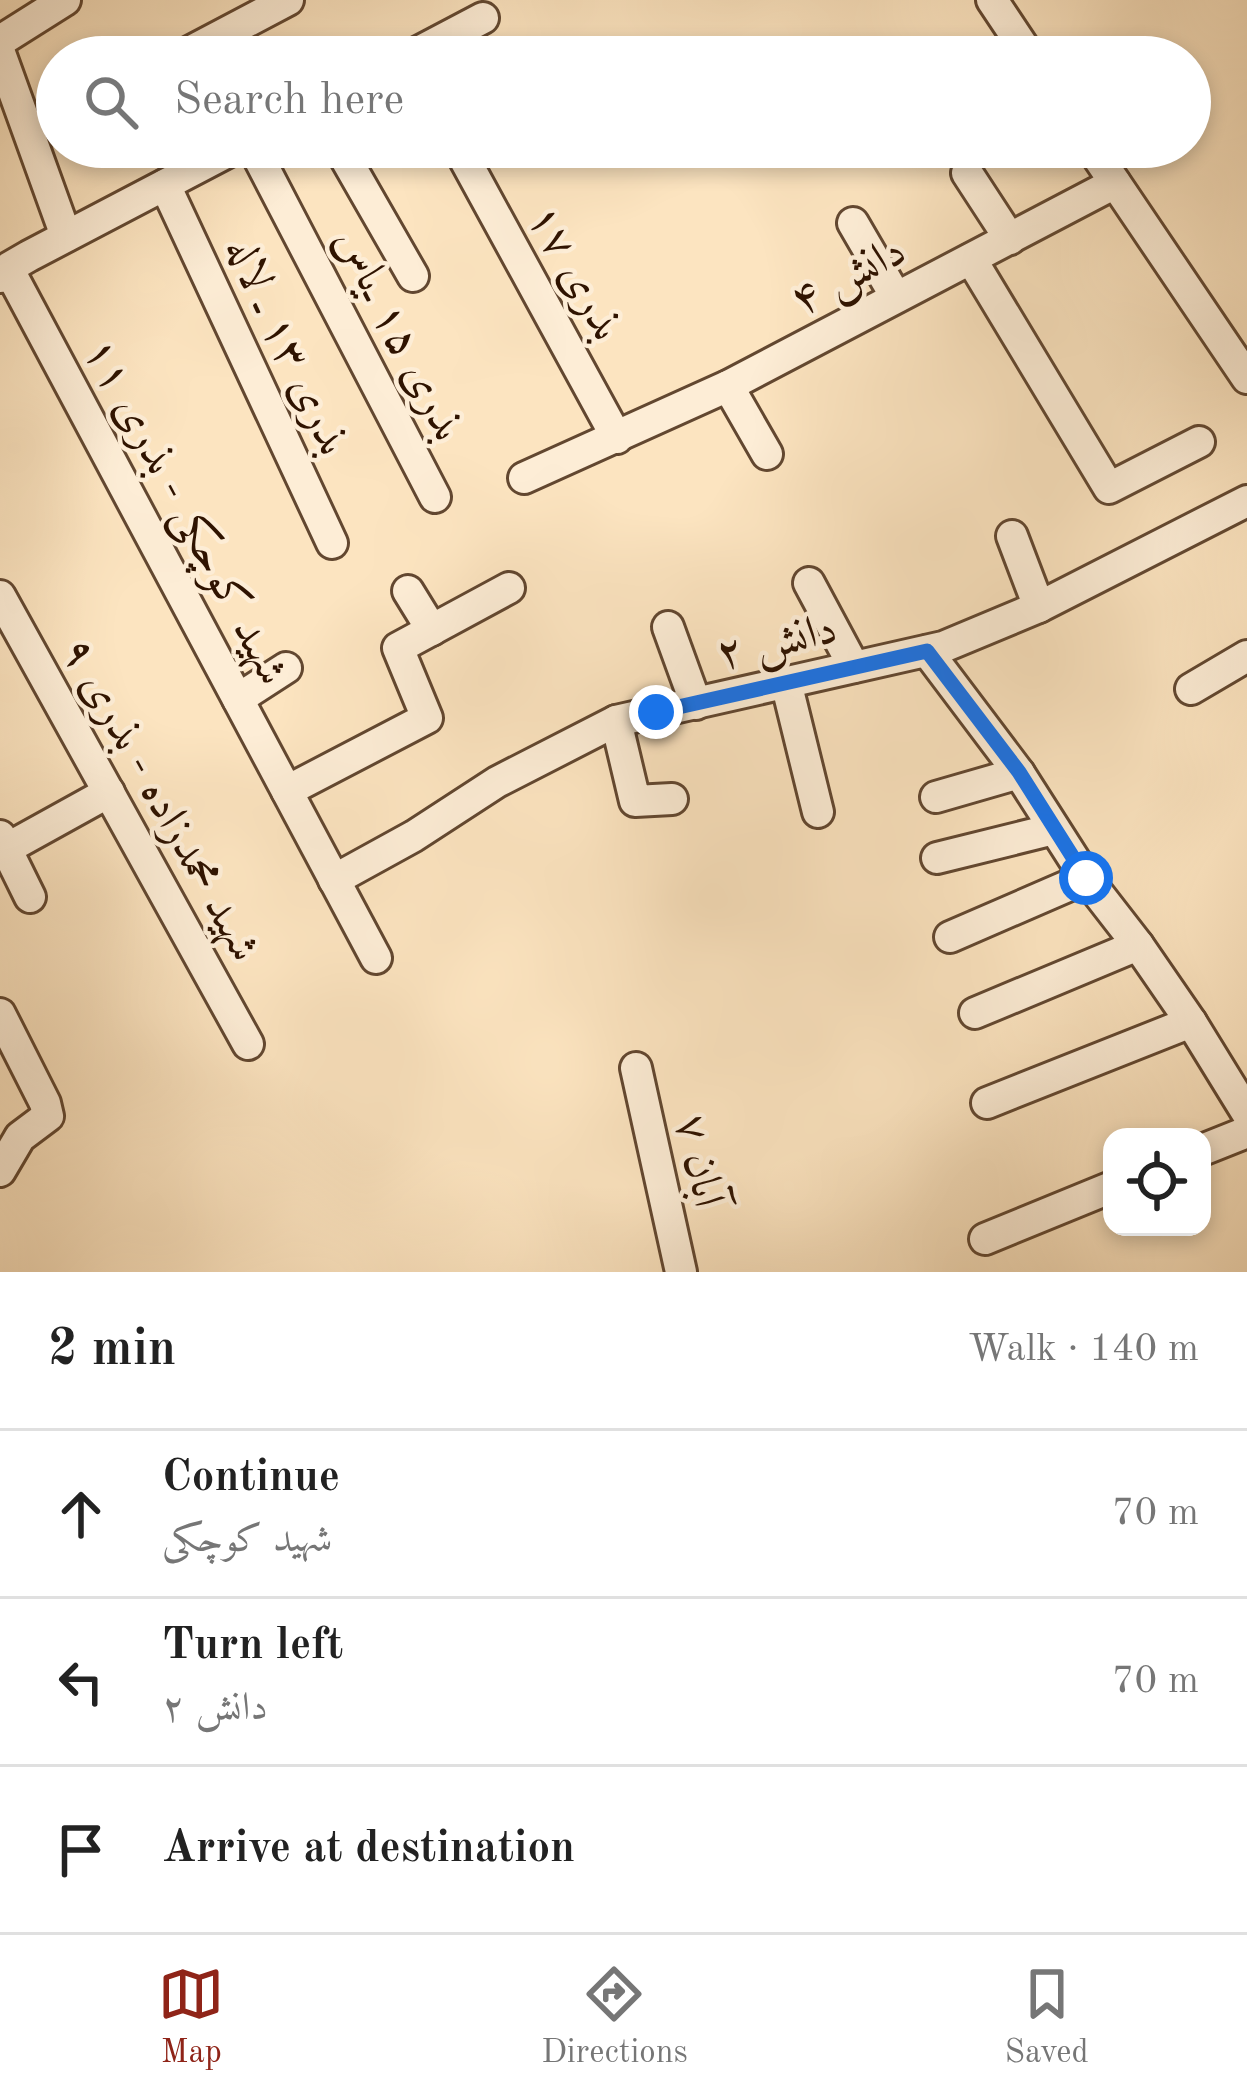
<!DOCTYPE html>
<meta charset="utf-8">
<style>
body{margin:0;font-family:"Old Standard TT",Amiri,serif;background:#f6f6f6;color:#222}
.controls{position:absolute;right:36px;bottom:36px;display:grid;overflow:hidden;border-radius:24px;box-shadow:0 6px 18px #0003}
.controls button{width:108px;height:108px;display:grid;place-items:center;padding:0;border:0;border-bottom:3px solid #e0e0e0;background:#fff;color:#222;font:60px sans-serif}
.stop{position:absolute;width:36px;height:36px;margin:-27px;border:9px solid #1a73e8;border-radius:50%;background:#fff}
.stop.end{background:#1a73e8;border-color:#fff;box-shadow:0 3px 12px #0008}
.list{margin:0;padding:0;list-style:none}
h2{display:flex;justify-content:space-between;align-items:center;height:156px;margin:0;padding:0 48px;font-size:51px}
h2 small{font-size:39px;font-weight:400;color:#767676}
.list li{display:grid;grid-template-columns:78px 1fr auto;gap:36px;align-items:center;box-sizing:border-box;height:168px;padding:0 48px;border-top:3px solid #e0e0e0}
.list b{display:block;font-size:45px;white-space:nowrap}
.list p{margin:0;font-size:39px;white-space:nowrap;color:#767676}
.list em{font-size:39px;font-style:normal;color:#767676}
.icon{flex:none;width:66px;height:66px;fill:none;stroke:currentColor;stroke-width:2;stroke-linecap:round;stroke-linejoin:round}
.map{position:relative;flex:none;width:1247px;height:1272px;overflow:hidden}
.search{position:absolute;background:#fff;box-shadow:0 6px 18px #0003;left:36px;right:36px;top:36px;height:132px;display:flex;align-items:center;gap:30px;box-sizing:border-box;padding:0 42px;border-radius:66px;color:#767676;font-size:45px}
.sheet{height:660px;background:#fff}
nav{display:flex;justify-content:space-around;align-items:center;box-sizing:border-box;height:168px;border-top:3px solid #e0e0e0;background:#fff;font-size:33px;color:#767676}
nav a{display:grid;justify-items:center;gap:6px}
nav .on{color:#8f2418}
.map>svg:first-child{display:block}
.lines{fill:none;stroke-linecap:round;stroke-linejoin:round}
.street-casing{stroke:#624730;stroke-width:36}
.street{stroke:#fdedd6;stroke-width:30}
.route{stroke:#1a73e8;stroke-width:15}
.labels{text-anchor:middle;stroke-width:9;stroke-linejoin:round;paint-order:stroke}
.street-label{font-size:45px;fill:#2f1300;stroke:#fdedd6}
</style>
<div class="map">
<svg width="1247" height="1272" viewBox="0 0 1247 1272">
<rect width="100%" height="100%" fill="#fce4c0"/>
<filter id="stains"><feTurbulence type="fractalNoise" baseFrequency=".00167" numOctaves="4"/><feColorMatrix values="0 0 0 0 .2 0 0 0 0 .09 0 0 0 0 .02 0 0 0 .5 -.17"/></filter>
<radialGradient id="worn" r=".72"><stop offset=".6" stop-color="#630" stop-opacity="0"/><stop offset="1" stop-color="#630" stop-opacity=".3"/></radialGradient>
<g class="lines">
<g class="street-casing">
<g id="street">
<polyline points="992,0 1030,57"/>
<polyline points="0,41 65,0"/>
<polyline points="0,53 66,236"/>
<polyline points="180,57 288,0"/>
<polyline points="409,57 483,18"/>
<polyline points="253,147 435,497"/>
<polyline points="339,147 413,276"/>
<polyline points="458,147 617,438"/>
<polyline points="1091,147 1247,378"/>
<polyline points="967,173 1010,239"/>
<polyline points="165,185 332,543"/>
<polyline points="853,223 896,297"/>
<polyline points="971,259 1109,488 1199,442"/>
<polyline points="10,272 376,958"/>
<polyline points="0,277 10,272 10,267 29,256 237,147"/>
<polyline points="728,386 767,454"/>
<polyline points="524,478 728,386 1115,183"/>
<polyline points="1012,536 1039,607"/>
<polyline points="809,583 854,667"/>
<polyline points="408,591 432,630"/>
<polyline points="0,596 248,1044"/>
<polyline points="668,627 696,704"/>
<polyline points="927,651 1019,773 1086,878 1138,945 1191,1022 1247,1113"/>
<polyline points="786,682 818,812"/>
<polyline points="1191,689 1247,656"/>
<polyline points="238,699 286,668"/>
<polyline points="616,721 635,801 672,799"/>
<polyline points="287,791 427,718 398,648 509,588"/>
<polyline points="936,797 1019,773"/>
<polyline points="0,836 30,897"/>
<polyline points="6,849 109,792"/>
<polyline points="937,858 1054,829"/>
<polyline points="334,880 414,836 497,782 616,721 943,647 1039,607 1247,501"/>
<polyline points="950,937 1086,878"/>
<polyline points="975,1013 1138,945"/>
<polyline points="0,1014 45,1103 48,1116 20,1137 0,1171"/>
<polyline points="636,1068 681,1272"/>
<polyline points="987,1103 1191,1022"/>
<polyline points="1202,1150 1247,1132"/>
<polyline points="985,1239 1112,1187"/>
</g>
</g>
<use href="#street" class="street"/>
</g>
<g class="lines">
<polyline class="route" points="656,712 927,651 1019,772 1086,878"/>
</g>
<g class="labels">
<g class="street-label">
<text transform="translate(577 271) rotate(61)" y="16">بذری ۱۷</text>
<text transform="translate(847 273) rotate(-27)" y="16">دانش ۴</text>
<text transform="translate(401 333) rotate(63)" y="16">بذری ۱۵ ـ‌یاس</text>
<text transform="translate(289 345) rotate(65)" y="16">بذری ۱۳ ـ لاله</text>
<text transform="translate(188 510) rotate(62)" y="16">شهید کوچکی - بذری ۱۱</text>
<text transform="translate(776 639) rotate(-13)" y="16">دانش ۲</text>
<text transform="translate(163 798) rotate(61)" y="16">شهید محمدزاده - بذری ۹</text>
<text transform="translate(702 1160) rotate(78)" y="16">آبان ۷</text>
</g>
</g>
<rect width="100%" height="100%" filter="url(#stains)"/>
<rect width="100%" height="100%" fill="url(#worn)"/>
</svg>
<div class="controls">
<button><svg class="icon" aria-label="locate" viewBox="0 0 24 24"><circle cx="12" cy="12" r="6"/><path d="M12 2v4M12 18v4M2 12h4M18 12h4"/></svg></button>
</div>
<div class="stop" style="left:1086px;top:878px"></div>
<div class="stop end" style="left:656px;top:712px"></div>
<div class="search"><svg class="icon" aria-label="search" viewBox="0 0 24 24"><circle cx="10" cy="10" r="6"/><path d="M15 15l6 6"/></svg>Search here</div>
</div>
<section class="sheet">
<h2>2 min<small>Walk · 140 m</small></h2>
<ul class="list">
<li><svg class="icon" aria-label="ahead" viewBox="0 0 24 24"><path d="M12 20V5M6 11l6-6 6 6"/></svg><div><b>Continue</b><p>شهید کوچکی</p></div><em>70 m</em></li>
<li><svg class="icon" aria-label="left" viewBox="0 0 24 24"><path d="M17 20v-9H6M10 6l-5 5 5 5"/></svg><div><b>Turn left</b><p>دانش ۲</p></div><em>70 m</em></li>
<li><svg class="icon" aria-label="arrive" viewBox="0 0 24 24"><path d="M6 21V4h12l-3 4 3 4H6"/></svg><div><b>Arrive at destination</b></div></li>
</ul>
</section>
<nav>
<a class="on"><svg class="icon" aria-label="map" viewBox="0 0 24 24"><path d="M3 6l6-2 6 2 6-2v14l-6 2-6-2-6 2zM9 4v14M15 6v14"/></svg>Map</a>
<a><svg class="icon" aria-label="directions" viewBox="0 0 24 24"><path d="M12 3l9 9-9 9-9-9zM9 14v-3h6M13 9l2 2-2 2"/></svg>Directions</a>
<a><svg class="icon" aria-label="saved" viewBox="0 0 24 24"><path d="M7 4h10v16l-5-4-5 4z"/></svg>Saved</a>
</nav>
